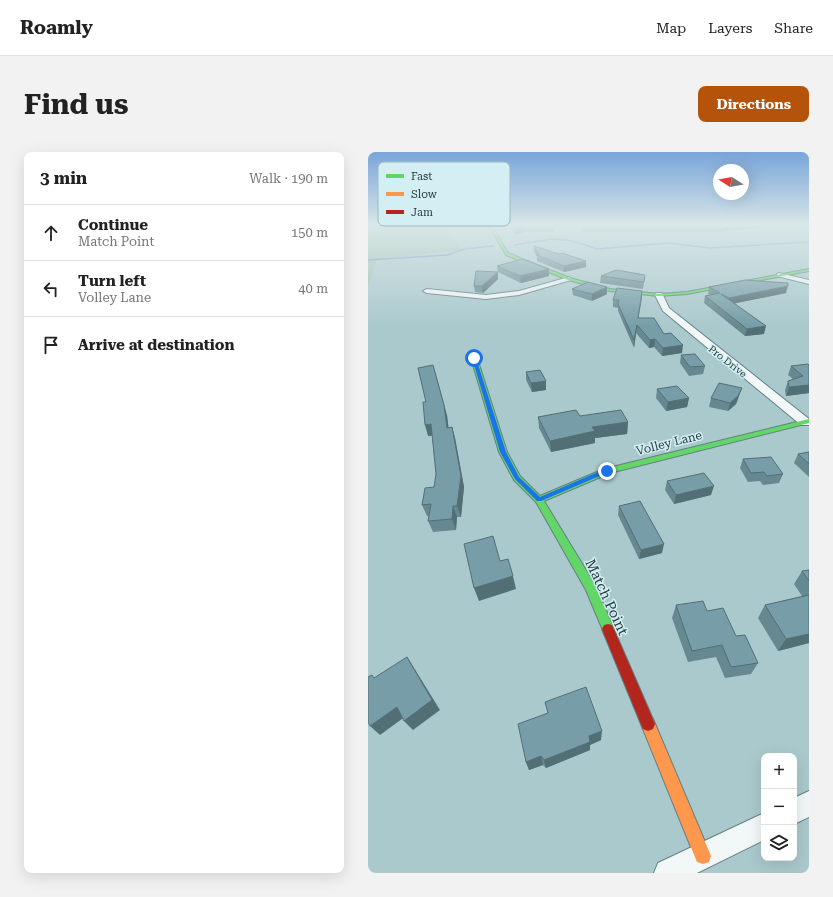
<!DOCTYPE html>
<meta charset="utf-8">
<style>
body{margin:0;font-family:"Roboto Serif",serif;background:#f2f2f2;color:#222}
.controls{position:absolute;right:12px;bottom:12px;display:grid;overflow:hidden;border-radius:8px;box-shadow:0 4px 16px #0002}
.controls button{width:36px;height:36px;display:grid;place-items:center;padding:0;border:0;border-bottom:1px solid #e0e0e0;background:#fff;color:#222;font:20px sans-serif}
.compass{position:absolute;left:345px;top:12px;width:36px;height:36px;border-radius:50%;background:#fff;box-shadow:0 4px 16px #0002;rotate:281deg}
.stop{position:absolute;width:12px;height:12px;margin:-9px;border:3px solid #1a73e8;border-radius:50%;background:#fff}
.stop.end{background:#1a73e8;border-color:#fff;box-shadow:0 1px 4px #0008}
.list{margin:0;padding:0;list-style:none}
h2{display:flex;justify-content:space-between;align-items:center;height:52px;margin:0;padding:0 16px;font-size:17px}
h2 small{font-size:13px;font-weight:400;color:#767676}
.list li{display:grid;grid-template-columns:26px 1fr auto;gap:12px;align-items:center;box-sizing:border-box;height:56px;padding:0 16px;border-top:1px solid #e0e0e0}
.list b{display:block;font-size:15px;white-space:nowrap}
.list p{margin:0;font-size:13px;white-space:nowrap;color:#767676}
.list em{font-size:13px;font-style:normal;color:#767676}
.icon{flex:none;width:22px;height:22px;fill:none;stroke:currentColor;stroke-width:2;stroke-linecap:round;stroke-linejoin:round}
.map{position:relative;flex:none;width:441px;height:721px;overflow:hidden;border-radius:8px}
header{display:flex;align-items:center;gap:24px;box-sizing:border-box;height:56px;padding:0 20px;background:#fff;border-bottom:1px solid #e0e0e0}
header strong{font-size:19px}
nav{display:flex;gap:22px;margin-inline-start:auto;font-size:14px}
.intro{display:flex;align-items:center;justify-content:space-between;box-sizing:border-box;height:96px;padding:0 24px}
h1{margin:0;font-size:28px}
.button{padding:10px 18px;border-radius:8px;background:#b45309;color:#fff;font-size:14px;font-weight:700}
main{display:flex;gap:24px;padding:0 24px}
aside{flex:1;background:#fff;border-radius:8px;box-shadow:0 4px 16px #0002}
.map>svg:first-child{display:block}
.green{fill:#9cc4ae}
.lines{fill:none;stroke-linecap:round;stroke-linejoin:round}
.stream{stroke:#728fc4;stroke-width:1.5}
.street-casing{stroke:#667f83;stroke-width:2}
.fast-casing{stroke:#667f83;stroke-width:2}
.slow-casing{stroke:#667f83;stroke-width:2}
.jam-casing{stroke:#667f83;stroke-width:2}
.street{fill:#f2f7f8;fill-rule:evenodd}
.fast{fill:#63d668;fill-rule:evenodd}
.slow{fill:#ff974d;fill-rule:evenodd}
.jam{fill:#b3261e;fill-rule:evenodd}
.wall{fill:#668890}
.shaded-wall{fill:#536f76}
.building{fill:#779ea8;stroke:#536f76}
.route{fill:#1a73e8}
.labels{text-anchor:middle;stroke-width:3;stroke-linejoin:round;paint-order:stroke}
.far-street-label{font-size:10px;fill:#263e41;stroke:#d3eff3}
.street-label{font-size:12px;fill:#263e41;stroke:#d3eff3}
.near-street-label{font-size:14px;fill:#263e41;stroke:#d3eff3}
.key{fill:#d3eff3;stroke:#9fbabe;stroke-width:1}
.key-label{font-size:11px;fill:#263e41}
</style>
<header>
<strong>Roamly</strong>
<nav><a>Map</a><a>Layers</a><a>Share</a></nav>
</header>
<div class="intro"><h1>Find us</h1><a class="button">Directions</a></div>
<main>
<aside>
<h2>3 min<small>Walk · 190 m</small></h2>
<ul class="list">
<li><svg class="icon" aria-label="ahead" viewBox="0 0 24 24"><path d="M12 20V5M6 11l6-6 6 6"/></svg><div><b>Continue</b><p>Match Point</p></div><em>150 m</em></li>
<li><svg class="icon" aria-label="left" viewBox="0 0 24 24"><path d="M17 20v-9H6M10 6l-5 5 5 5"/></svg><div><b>Turn left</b><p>Volley Lane</p></div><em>40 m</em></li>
<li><svg class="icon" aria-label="arrive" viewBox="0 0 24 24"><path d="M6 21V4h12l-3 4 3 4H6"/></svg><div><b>Arrive at destination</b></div></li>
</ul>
</aside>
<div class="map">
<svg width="441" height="721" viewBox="0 0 441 721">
<rect width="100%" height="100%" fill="#aac9cd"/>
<polygon class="green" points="0,73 80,73 93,98 9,107 0,134"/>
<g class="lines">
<g class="stream">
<polyline points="147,93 183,87 205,89 229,97 301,91 342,96 441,90"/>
<polyline points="0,108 79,103 97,97 125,94"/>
</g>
<g class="street-casing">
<g id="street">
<polygon points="158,73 188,73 124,78 121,76"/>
<polygon points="411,121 441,128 441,132 409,124 409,122"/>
<polygon points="201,125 204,127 203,128 151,143 118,147 59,141 55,139 59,137 118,143 151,139"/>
<polygon points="288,141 294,141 301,156 441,267 441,273 433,273 295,159 287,143"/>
<polygon points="441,639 441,665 426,672 426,646"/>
<polygon points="396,661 396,688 329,721 286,721 290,711"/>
</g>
</g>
<g class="fast-casing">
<g id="fast">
<polygon points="121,73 123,73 140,101 202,126 242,137 291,142 319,140 441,117 441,119 319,142 291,144 242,139 200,128 138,103"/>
<polygon points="104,205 109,206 139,300 152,324 172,344 236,317 441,267 441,271 242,321 176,349 227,433 246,477 244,481 240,482 236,481 218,438 168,350 146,328 131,300 103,206"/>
</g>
</g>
<g class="slow-casing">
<polygon id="slow" points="280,565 285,567 343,704 341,710 335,712 329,710 273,572 275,567"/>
</g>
<g class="jam-casing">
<polygon id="jam" points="240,472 244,473 287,572 285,577 280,579 275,577 234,477 236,473"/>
</g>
<use href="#street" class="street"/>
<use href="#fast" class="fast"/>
<use href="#slow" class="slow"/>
<use href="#jam" class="jam"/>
</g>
<g class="wall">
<polygon points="143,73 186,75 186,80 157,80 147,82 144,78"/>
<polygon points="213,73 419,73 349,80 213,80"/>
<polygon points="166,94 191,102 218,109 218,115 196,120 169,109 169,105 166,100"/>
<polygon points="129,114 181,124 153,131 130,120"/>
<polygon points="130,120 130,127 115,141 107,140 106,134"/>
<polygon points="277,123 275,137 232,131 233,124"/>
<polygon points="341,135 418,141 367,151 396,182 377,184 336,151 337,144 342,143 340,142"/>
<polygon points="204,137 239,142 224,149 205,143"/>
<polygon points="274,139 270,166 296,182 314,201 294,204 286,195 281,196 268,181 266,196 250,159 250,156 245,155 245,148"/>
<polygon points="313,203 337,214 335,222 321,224 312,211"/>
<polygon points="441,213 441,241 418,244 417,238 420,229 425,227 420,223 423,214"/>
<polygon points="158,220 178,238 164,240 158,228"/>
<polygon points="289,237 321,246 319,255 298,259 288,246"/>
<polygon points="371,244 368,252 360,259 341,255 343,246"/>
<polygon points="79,263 80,276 84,275 87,286 96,335 93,365 89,365 88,378 65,380 60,369 61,364 59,364 54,353 66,335 68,322 64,284 60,284"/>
<polygon points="212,264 260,270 259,282 227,286 227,291 183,300 171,276 170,265"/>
<polygon points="441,300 441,325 426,311 430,302"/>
<polygon points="375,307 415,322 411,331 395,333 392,329 380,330 372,316"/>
<polygon points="299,329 343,343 306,352 297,338"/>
<polygon points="251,354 294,401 271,407 250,363"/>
<polygon points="441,418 441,491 410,499 390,466 397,453 434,444 426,432 434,419"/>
<polygon points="308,453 339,459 390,511 383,522 357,526 348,505 320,510 304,466"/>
<polygon points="177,550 233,588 222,593 222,598 178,616 175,613 161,618 158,610 180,561"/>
</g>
<g class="shaded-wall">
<polygon points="383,73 419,73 349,80 350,76"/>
<polygon points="156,75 157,80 147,82 146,76"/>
<polygon points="218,109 218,115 196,120 196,114"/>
<polygon points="181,117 181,124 153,131 152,124"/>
<polygon points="130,120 130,127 115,141 114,134"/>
<polygon points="420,134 418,141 359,153 361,146"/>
<polygon points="239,135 239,142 224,149 224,142"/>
<polygon points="274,139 274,146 269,174 270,166"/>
<polygon points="269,173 268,181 266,196 266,188"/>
<polygon points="398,174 396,182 377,184 379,177"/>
<polygon points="287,187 286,195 281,196 282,188"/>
<polygon points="315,193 314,201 294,204 295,196"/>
<polygon points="65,213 79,263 82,287 79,276"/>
<polygon points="178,229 178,238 164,240 163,231"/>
<polygon points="441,233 441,241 418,244 421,235"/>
<polygon points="374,236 368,252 360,259 362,251"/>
<polygon points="321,246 319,255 298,259 300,250"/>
<polygon points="260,270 259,282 227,286 227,291 183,300 182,289 224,275"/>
<polygon points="63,272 66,283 60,284 57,273"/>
<polygon points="84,275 87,286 96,335 93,365 89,354"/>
<polygon points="346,334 343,343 306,352 308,343"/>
<polygon points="85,354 89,365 88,378 84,367"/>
<polygon points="296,392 294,401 271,407 273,398"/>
<polygon points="145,424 148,437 111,449 106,436"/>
<polygon points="441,482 441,491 410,499 418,487"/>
<polygon points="39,505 46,516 72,558 45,578 36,569"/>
<polygon points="29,555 38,564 12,583 2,574"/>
<polygon points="234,579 233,588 222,593 222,598 178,616 176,608 221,584"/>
<polygon points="173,604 175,613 161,618 158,610"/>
</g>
<g class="building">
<polygon points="143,73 185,73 186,75 156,75 146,76"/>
<polygon points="213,73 383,73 350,76 213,75"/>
<polygon points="166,94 191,102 194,101 218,109 196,114 169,103 171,103"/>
<polygon points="154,107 181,117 152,124 129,114"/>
<polygon points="248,118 277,123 276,130 233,124"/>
<polygon points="108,119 130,120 114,134 106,134"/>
<polygon points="377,128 420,131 420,134 361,146 353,142 398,174 379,177 337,144 352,141 341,135"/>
<polygon points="220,130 239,135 224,142 204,137"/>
<polygon points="249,136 274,139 270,166 286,166 296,182 303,181 315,193 295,196 287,187 282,188 269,173 266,188 250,152 251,148 245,148"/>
<polygon points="327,202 337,214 322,215 313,203"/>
<polygon points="440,212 441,213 441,233 421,235 420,229 435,224 423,214"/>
<polygon points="65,213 76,253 79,276 84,275 93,324 89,354 85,354 84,367 60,369 63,352 54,353 57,336 66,335 68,322 63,272 57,273 55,250 58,250 50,216"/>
<polygon points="172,218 178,229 163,231 158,220"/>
<polygon points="351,231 374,236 370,244 362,251 343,246"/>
<polygon points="309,234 321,246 300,250 289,237"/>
<polygon points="208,258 212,264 253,258 260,270 224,275 227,279 182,289 170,265"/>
<polygon points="441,300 441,312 430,302"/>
<polygon points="403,305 415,322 399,324 396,320 383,321 375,307"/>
<polygon points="336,321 346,334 308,343 299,329"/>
<polygon points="272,349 296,392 273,398 251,354"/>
<polygon points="125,384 132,409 140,407 145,424 106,436 96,392"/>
<polygon points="441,418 441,429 434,419"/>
<polygon points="441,443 441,482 418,487 397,453"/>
<polygon points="335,449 339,459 355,456 368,484 377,483 390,511 363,515 354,493 324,499 308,453"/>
<polygon points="39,505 64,548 36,569 29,555 2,574 0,570 0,525 4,523 6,526"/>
<polygon points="218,535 234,579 221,584 222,590 176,608 173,604 158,610 150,572 180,561 177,550"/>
</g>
<linearGradient id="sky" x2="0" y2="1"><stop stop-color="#79a5da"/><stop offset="0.42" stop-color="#d9e7e8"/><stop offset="1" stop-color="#d9e7e8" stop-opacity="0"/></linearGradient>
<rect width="441" height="174" fill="url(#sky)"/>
<polygon class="route" points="106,205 108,206 138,300 151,325 172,345 237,317 241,317 241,320 173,349 169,349 147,327 132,300 104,206"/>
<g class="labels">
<g class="far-street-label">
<text transform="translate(360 209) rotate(38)" y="4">Pro Drive</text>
</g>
<g class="street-label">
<text transform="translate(301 291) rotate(-14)" y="4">Volley Lane</text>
</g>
<g class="near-street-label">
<text transform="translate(239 445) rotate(65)" y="5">Match Point</text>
</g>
</g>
<rect x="10" y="10" width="132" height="64" rx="6" class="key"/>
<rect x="18" y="22" width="18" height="4" fill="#63d668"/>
<rect x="18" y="40" width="18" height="4" fill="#ff974d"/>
<rect x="18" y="58" width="18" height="4" fill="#b3261e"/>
<g class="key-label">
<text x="43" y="28">Fast</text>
<text x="43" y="46">Slow</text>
<text x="43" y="64">Jam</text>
</g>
</svg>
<div class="controls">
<button>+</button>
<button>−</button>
<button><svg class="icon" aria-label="layers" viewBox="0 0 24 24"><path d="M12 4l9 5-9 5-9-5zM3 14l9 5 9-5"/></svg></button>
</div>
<svg class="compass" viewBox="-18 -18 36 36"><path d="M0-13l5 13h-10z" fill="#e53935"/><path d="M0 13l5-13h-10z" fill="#767676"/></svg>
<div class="stop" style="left:106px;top:206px"></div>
<div class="stop end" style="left:239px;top:319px"></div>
</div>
</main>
